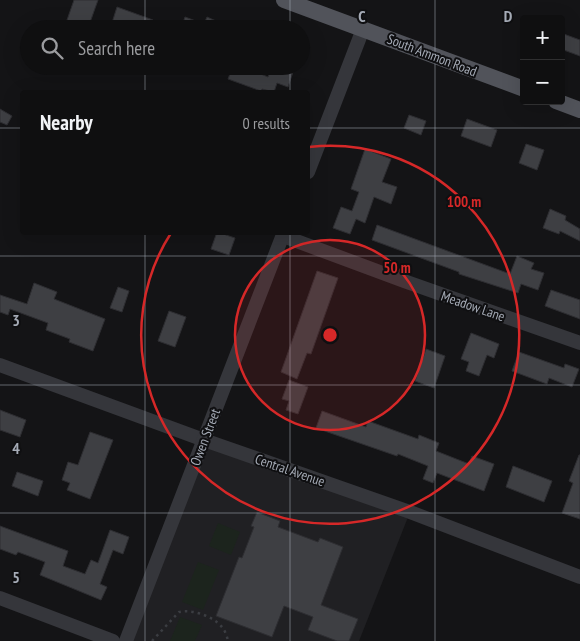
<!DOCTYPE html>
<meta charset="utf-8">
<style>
body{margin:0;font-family:"PT Sans Narrow",sans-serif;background:#181819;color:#f1f3f6}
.controls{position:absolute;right:15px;top:15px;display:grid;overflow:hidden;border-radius:5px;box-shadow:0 5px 20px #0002}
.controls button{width:45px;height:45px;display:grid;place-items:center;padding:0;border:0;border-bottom:1px solid #2f2f30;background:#0f0f10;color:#f1f3f6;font:25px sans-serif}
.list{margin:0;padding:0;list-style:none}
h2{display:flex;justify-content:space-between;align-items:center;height:65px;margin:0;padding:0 20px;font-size:21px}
h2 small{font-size:16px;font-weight:400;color:#9b9c9f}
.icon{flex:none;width:28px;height:28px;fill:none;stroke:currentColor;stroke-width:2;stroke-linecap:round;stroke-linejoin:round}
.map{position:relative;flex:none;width:580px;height:641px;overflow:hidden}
.search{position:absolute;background:#0f0f10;box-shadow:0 5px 20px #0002;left:20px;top:20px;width:290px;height:55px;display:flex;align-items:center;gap:12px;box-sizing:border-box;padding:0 18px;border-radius:28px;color:#9b9c9f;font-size:19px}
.panel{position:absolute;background:#0f0f10;box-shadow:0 5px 20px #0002;left:20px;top:90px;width:290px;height:145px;border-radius:5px}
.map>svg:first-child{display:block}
.built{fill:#202023}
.green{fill:#1c241d}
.building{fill:#3e3f43;stroke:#2e2e32}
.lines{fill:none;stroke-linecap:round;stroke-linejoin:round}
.path{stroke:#3b3d42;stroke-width:2.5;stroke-dasharray:2.5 4;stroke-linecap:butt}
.minor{stroke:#35363b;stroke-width:14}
.major{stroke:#51535a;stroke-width:16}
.grid{fill:none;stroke:#a5abb6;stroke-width:1;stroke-opacity:0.55}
.ring{fill:none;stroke:#d62828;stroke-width:2.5}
.labels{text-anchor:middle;stroke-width:4;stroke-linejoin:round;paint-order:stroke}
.street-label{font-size:14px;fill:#a5abb6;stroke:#0f0f11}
.grid-label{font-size:16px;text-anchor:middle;font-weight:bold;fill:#a5abb6;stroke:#0f0f11;stroke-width:4;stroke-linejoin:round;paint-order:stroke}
.centre{fill:#d62828;stroke:#0f0f11;stroke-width:2.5}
.ring-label{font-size:15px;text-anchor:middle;font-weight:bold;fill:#d62828;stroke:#0f0f11;stroke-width:4;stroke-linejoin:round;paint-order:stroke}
</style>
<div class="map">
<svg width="580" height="641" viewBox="0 0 580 641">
<rect width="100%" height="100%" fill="#141416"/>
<polygon class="built" points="204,440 410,512 359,641 126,641"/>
<g class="green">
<polygon points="218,523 240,532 231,555 209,546"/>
<polygon points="198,562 219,570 203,610 182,602"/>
<polygon points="180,617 202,625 195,641 170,641"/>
</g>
<g class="building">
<polygon points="74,0 98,0 88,28 67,20"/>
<polygon points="117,7 153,20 150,29 119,29 111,26"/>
<polygon points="185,17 204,24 207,17 234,29 181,29"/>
<polygon points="561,33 580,40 580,56 561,49"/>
<polygon points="233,66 241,66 268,77 272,66 295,66 288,87 277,83 274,92 262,89 261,91 228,79"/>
<polygon points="0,109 12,116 7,125 0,122"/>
<polygon points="409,115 426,121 421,135 404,128"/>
<polygon points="467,119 497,130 491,147 461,136"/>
<polygon points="526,144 544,150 537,170 519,163"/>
<polygon points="365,149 391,159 382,182 397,187 391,204 374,197 365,223 356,219 350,234 333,228 341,207 352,211 359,192 351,189"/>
<polygon points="550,209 566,216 565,220 580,229 580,241 560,231 559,234 543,228"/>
<polygon points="377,225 510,274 517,256 534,263 531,269 544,273 538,290 521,284 518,293 459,274 459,272 372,240"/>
<polygon points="217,232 235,238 229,255 211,249"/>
<polygon points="317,271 338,278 311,354 307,353 297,379 281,372"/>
<polygon points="34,283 57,292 54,299 105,319 93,351 69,342 70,339 46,330 48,323 10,309 8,315 0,312 0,295 27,304"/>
<polygon points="118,287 129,291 122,312 110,308"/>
<polygon points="551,290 580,300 580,319 545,306"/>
<polygon points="169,311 186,317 175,347 158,341"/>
<polygon points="471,333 499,344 494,358 487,355 479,376 466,371 469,362 461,359"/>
<polygon points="426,349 445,356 434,388 415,381"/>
<polygon points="519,352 564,368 565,364 579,369 572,387 549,378 547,384 512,371"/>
<polygon points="289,380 308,387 298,414 286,410 289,401 282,399"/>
<polygon points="0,410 26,420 20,437 0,430"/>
<polygon points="322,411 366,427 368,421 418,439 419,435 439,443 436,451 469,464 472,456 494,464 484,491 437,473 433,483 423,479 428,466 398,454 397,456 316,428"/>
<polygon points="90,432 113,440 90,499 67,490 70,483 62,480 68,462 78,465"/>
<polygon points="579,455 580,455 580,519 562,513 573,483 569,481"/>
<polygon points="513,466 552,481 544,502 506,487"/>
<polygon points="17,472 43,481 38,496 12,486"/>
<polygon points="257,512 280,521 278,527 318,542 320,538 343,547 321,605 358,619 349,641 337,641 308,630 313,617 284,606 272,637 216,616 239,557 242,558 254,527 251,526"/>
<polygon points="0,526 68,551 63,566 85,574 91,560 98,563 110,530 129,537 123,554 113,550 100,584 107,587 101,600 40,575 45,562 18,552 16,555 0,549"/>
</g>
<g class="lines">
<path class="path" d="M152 641 179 612C192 609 212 616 221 626 225 630 227 636 228 641"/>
<g class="minor">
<polyline points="308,172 363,29"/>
<polyline points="283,236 404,281 580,343"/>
<polyline points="0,365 204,440 410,512 580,577"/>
<polyline points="0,598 113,641"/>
<polyline points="126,641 284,232"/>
</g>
<g class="major">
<polyline points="284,0 524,89"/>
<polyline points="556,101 580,110"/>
</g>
</g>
<path class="grid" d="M145 0V29M290 0V29M435 0V641M145 66V92M290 66V92M0 128H22M308 128H580M145 232V641M290 232V641M0 256H580M0 385H580M0 513H580"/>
<circle cx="330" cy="335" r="95" fill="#d62828" fill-opacity=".12"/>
<g class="ring">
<circle cx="330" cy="335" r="95"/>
<path d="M309 147A189 189 0 1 1 171 233"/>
</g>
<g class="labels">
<g class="street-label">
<text transform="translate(432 55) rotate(21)" y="5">South Ammon Road</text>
<text transform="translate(473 306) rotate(19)" y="5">Meadow Lane</text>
<text transform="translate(205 437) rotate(-69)" y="5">Owen Street</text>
<text transform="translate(290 470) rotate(19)" y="5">Central Avenue</text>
</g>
</g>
<g class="grid-label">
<text x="362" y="22">C</text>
<text x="508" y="22">D</text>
<text x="16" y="326">3</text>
<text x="16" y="454">4</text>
<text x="16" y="583">5</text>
</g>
<circle cx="330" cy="335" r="8" class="centre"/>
<g class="ring-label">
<text x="464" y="207">100 m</text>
<text x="397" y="273">50 m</text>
</g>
</svg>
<div class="controls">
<button>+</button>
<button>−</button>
</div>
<div class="search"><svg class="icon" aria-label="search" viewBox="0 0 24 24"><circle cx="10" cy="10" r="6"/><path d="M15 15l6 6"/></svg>Search here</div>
<section class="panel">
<h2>Nearby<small>0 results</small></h2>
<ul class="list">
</ul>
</section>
</div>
